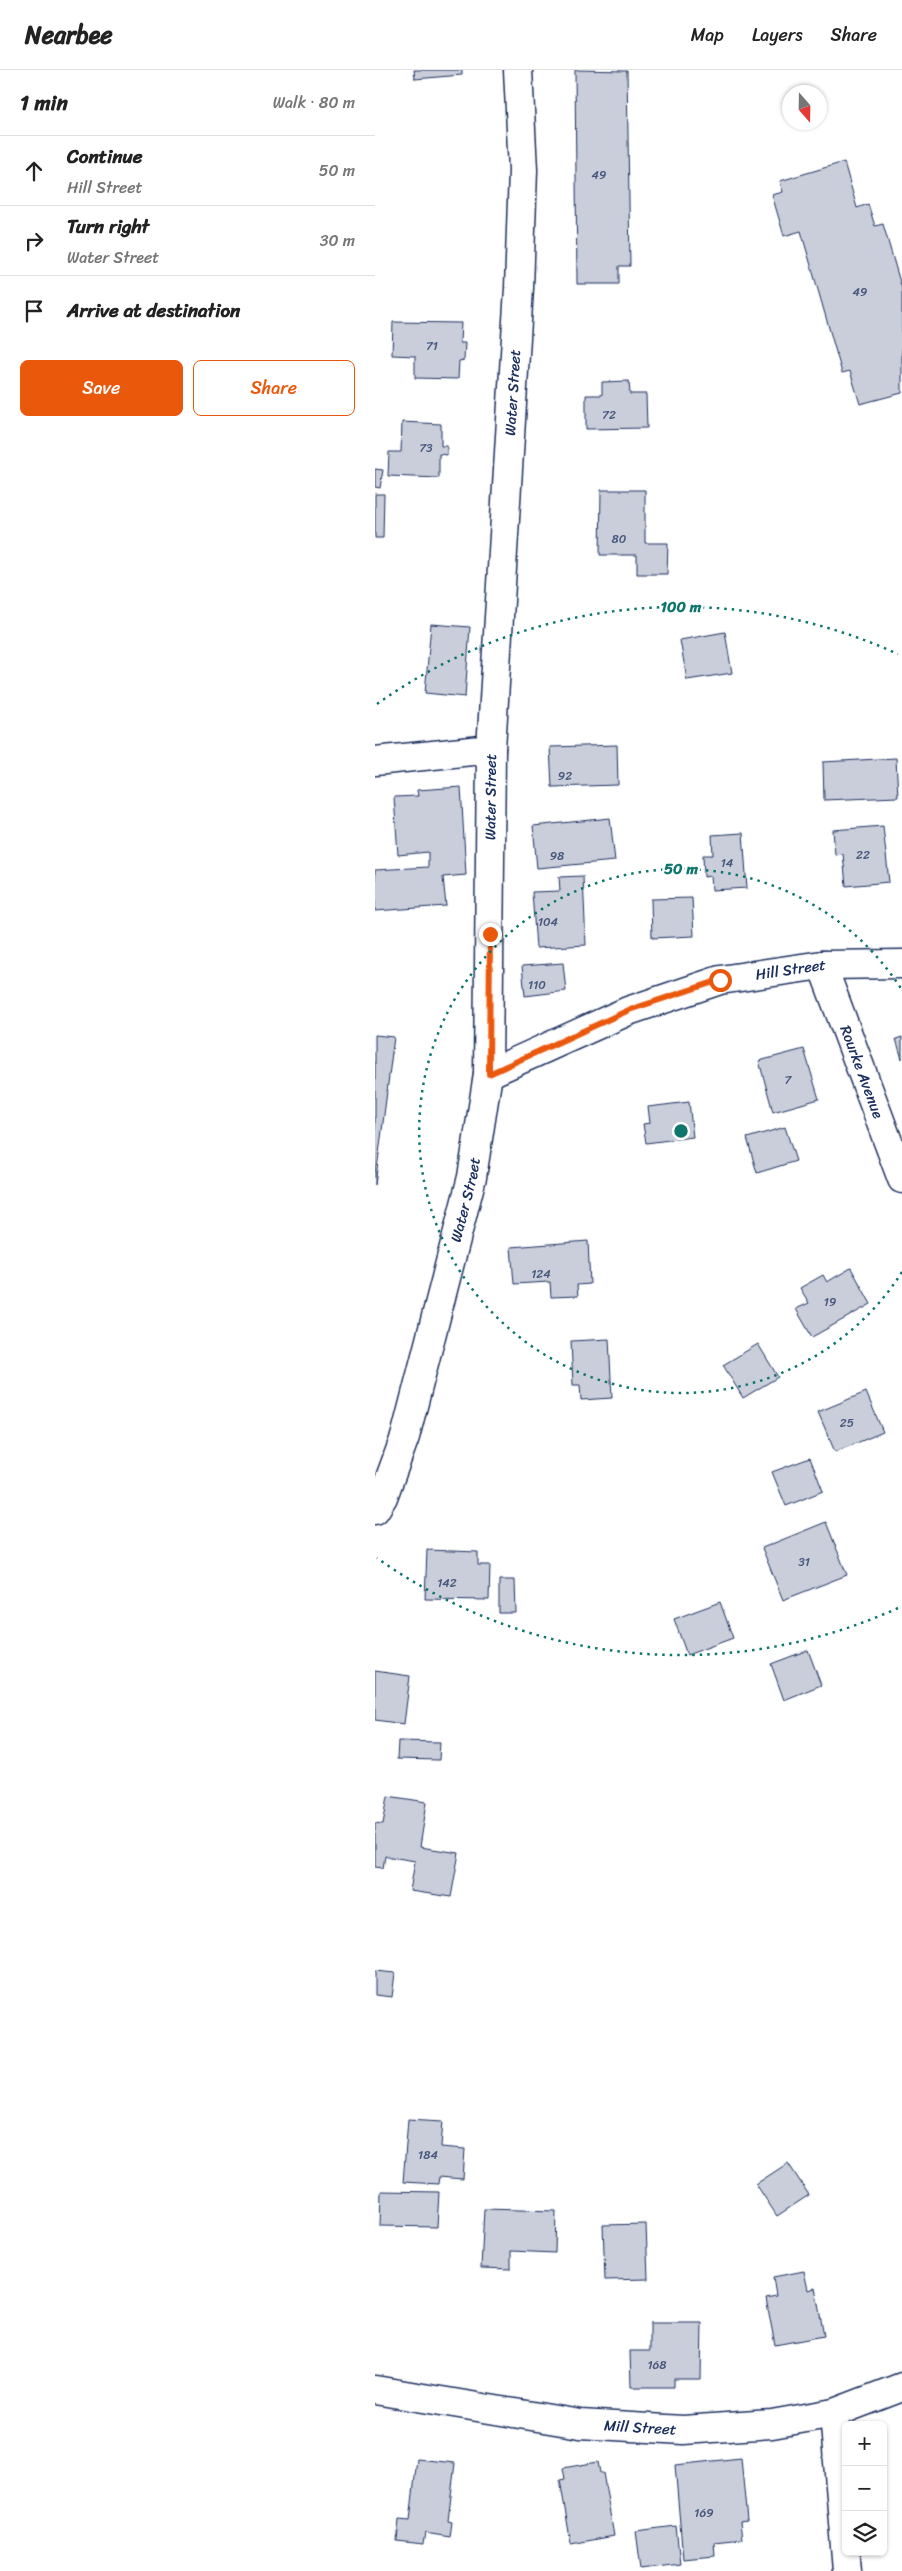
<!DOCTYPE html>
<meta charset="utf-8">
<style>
body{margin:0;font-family:Sriracha,sans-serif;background:#f6f6f6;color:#222}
.controls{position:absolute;right:15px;bottom:15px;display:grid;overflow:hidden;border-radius:8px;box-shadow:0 1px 4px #0004}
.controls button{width:45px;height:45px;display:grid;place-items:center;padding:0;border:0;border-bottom:1px solid #e0e0e0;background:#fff;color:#222;font:25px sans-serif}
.compass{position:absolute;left:407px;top:15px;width:45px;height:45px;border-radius:50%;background:#fff;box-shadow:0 1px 4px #0004;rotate:160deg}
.stop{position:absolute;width:15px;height:15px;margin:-11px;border:4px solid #ea580c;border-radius:50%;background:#fff}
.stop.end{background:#ea580c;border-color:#fff;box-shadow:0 1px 5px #0008}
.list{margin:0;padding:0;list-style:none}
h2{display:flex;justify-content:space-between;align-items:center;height:65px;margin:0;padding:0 20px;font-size:21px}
h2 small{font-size:16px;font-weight:400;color:#767676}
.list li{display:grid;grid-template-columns:32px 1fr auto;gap:15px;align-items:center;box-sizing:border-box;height:70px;padding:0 20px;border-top:1px solid #e0e0e0}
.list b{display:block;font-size:19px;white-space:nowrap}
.list p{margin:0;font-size:16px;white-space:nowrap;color:#767676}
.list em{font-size:16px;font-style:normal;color:#767676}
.actions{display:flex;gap:10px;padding:15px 20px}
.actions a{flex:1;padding:11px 0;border:1px solid #ea580c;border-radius:8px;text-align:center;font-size:18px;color:#ea580c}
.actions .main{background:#ea580c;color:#fff}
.icon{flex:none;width:28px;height:28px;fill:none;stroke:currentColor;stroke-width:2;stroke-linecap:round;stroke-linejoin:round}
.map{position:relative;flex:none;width:527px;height:2501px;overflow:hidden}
header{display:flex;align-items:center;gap:30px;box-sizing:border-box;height:70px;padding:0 25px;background:#fff;border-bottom:1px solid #e0e0e0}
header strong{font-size:24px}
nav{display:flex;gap:28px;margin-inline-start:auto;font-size:18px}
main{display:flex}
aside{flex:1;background:#fff}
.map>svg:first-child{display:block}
.building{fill:#caceda;stroke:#1b2f5e}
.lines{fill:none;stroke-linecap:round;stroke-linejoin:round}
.minor-casing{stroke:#1b2f5e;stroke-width:31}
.minor{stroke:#fff;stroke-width:28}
.route{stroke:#ea580c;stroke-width:6}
.ring{fill:none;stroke:#0f766e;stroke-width:2.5;stroke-dasharray:2.5 5}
.labels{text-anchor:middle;stroke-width:5;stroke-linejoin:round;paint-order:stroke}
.number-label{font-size:12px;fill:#47577d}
.street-label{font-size:15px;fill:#1b2f5e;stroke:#fff}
.centre{fill:#0f766e;stroke:#fff;stroke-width:2.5}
.ring-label{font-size:15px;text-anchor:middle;font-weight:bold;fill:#0f766e;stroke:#fff;stroke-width:5;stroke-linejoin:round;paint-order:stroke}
</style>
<header>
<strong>Nearbee</strong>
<nav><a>Map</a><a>Layers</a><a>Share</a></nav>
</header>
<main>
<aside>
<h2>1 min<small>Walk · 80 m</small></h2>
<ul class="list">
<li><svg class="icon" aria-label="ahead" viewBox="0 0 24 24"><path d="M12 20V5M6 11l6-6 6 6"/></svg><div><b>Continue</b><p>Hill Street</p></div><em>50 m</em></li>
<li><svg class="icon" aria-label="right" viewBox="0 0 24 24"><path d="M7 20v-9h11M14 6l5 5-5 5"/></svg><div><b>Turn right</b><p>Water Street</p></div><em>30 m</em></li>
<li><svg class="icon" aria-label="arrive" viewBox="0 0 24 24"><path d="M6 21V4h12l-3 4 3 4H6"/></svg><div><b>Arrive at destination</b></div></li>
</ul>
<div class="actions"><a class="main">Save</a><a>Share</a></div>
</aside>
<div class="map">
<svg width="527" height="2501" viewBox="0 0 527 2501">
<rect width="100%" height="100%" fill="#fff"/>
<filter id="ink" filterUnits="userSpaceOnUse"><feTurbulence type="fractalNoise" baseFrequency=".02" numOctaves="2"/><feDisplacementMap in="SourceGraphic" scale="10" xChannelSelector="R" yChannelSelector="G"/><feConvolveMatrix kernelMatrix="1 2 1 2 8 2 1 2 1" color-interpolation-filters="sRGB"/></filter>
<g filter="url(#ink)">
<g class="building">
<polygon points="39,0 87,0 87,5 40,9"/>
<polygon points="200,0 252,1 255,196 244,196 244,214 202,214"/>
<polygon points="469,92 482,138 493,134 500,156 508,154 527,219 527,323 485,334 475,301 467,303 426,161 409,166 397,125 408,122 405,111"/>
<polygon points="18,252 86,253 85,273 90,273 89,290 84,291 83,309 40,308 40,286 17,285"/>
<polygon points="254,311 255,324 271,324 272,358 211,359 211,325 227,325 227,312"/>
<polygon points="27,352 66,354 66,376 72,376 72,385 64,384 64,408 13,406 14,382 26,382"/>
<polygon points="0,399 8,400 5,418 0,417"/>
<polygon points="226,420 270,420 270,473 293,473 292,504 262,504 262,485 225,485"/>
<polygon points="0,424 9,424 8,468 0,468"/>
<polygon points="56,554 95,557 90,627 50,623"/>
<polygon points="350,562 357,603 312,610 305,570"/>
<polygon points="242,675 243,715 177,717 175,677"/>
<polygon points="521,688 523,727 449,730 448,692"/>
<polygon points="86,717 91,805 68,807 71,836 0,841 0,800 53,797 53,782 23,785 19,727 43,726 42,720"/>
<polygon points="235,748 240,791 162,798 158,756"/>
<polygon points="508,756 514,812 471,816 468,784 460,785 458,760"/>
<polygon points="368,763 372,818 337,820 336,806 329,807 328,785 338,785 337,765"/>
<polygon points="208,806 211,875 161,878 157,822 185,821 184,807"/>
<polygon points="317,828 319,866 277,868 276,829"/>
<polygon points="188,893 191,921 150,926 147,896"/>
<polygon points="0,965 19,967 0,1115"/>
<polygon points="527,967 527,989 521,969"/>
<polygon points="429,979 444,1029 398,1042 384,991"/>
<polygon points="314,1032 318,1067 271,1073 268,1054 275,1053 273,1037"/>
<polygon points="410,1057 421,1091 382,1103 372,1068"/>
<polygon points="213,1171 215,1214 202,1215 203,1226 176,1227 175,1212 139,1214 136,1177"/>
<polygon points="476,1198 496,1234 437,1267 421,1239 434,1233 425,1218 448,1205 452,1212"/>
<polygon points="234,1269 237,1328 206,1330 205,1315 198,1315 196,1271"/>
<polygon points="383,1274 403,1307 368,1328 348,1295"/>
<polygon points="491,1322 508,1362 460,1382 443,1342"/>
<polygon points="435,1388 448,1421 411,1436 397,1402"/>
<polygon points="451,1452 472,1505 408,1530 387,1478"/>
<polygon points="52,1480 103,1482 103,1495 115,1495 114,1530 50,1529"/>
<polygon points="124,1510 140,1510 141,1543 124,1543"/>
<polygon points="345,1532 358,1568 312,1585 299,1549"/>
<polygon points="433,1580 446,1615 409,1630 396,1594"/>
<polygon points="0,1601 35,1606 29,1654 0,1650"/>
<polygon points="23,1671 65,1672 64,1690 22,1689"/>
<polygon points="13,1726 52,1732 45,1777 84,1783 76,1827 35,1821 40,1791 10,1786 8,1798 0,1797 0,1753 8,1754"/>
<polygon points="0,1901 20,1903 17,1927 0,1925"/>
<polygon points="33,2049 68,2051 66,2077 90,2079 88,2109 64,2107 63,2114 28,2112"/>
<polygon points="413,2093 434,2125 402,2146 381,2114"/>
<polygon points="6,2121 64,2122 62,2157 5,2156"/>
<polygon points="109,2139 181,2141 180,2183 136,2181 136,2199 106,2198"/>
<polygon points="271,2154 273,2209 230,2210 228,2155"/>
<polygon points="429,2201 433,2220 440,2218 449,2266 400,2275 391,2228 401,2226 398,2207"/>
<polygon points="275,2253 327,2253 326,2309 299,2309 299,2317 256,2317 255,2281 275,2281"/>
<polygon points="366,2388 372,2451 365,2452 367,2469 339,2472 340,2486 308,2489 300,2395"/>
<polygon points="42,2389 80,2393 73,2451 77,2452 75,2467 50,2463 48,2474 22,2471 24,2449 35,2450"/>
<polygon points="223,2392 225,2403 228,2403 239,2466 196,2474 185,2410 190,2409 188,2398"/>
<polygon points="301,2456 305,2494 266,2499 261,2461"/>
</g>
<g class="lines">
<g class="minor-casing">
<g id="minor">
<polyline points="0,691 116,679"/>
<path id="s1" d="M447 895 527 1109"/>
<path id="s2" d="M113 1004 253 941 345 910 447 895 527 894"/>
<path id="s3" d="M0 1440 8 1427 30 1367 97 1107 113 1004 116 679 144 218 148 100 143 0"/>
<path id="s4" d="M0 2320 205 2354 308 2360 397 2354 459 2343 527 2317"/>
<polyline points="459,2343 472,2501"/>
</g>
</g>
<use href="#minor" class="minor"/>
</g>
</g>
<g class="lines" filter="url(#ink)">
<polyline class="route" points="115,864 114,1004 254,940 345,910"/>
</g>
<g class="ring">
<path d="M527 1202A262 262 0 1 1 527 920"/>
<path d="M523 1538A524 524 0 0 1 2 1488M2 634A524 524 0 0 1 523 584"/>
</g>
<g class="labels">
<g class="number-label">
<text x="224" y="109">49</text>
<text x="485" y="226">49</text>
<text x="57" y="280">71</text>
<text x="234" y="349">72</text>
<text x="51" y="382">73</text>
<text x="244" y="473">80</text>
<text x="190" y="710">92</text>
<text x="488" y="789">22</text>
<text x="182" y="790">98</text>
<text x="352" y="797">14</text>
<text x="173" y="856">104</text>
<text x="162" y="919">110</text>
<text x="413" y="1014">7</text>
<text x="166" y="1208">124</text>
<text x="455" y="1236">19</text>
<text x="472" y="1357">25</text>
<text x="429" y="1496">31</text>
<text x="72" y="1517">142</text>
<text x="53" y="2089">184</text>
<text x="282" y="2299">168</text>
<text x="329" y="2447">169</text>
</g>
<g class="street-label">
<text dy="5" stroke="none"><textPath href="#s3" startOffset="1134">Water Street</textPath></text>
<text dy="5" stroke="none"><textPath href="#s3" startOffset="729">Water Street</textPath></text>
<text dy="5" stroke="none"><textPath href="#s2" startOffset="322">Hill Street</textPath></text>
<text dy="5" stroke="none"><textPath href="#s1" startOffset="114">Rourke Avenue</textPath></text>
<text dy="5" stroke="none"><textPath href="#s3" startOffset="324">Water Street</textPath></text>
<text dy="5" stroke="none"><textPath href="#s4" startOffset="268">Mill Street</textPath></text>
</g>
</g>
<circle cx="306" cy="1061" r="8" class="centre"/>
<g class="ring-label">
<text x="306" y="542">100 m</text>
<text x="306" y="804">50 m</text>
</g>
</svg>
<div class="controls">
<button>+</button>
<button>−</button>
<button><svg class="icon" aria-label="layers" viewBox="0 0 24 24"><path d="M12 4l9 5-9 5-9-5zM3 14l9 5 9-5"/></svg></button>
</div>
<svg class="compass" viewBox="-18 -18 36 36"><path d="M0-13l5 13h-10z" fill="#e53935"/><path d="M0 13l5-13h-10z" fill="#767676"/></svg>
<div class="stop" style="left:345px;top:910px"></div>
<div class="stop end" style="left:115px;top:864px"></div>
</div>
</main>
